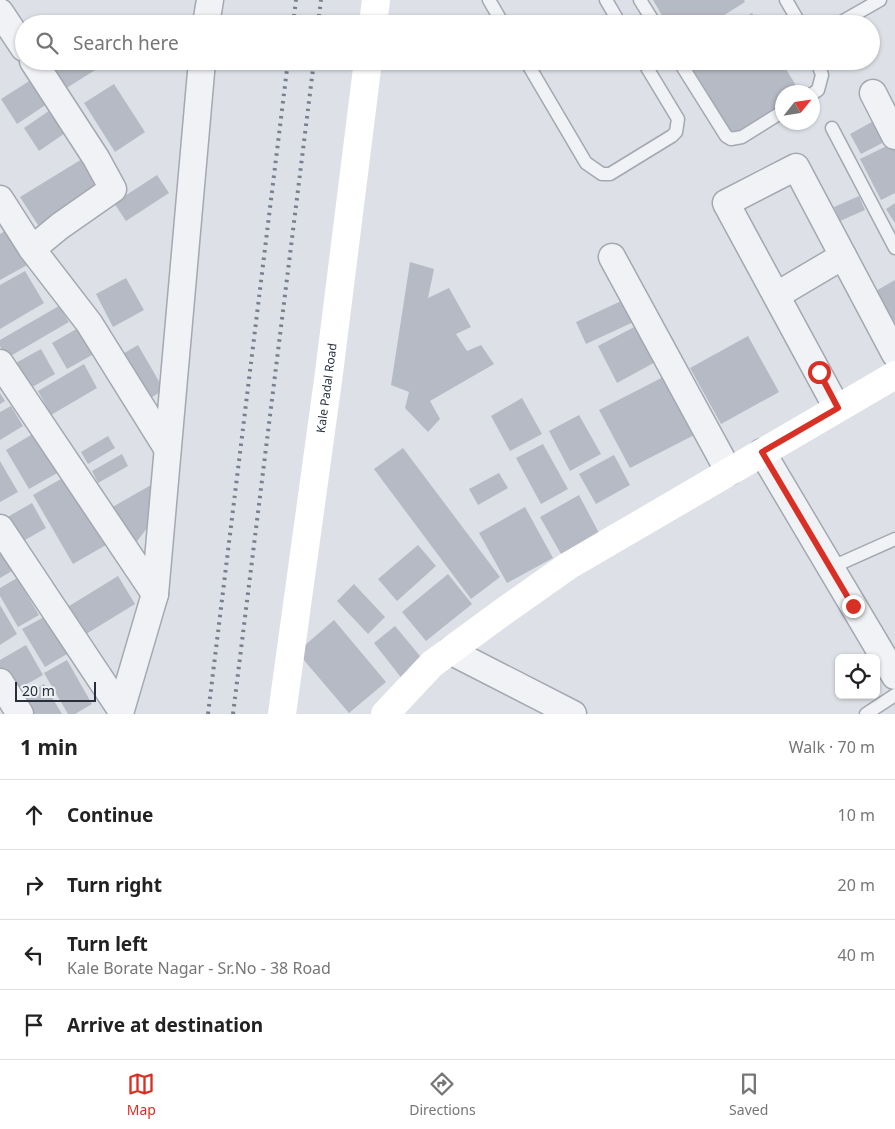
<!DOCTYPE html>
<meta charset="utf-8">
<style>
body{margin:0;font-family:"Noto Sans",sans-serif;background:#f6f6f6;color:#222}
.controls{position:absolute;right:15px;bottom:15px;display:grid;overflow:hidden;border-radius:8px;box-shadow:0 1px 4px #0004}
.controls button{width:45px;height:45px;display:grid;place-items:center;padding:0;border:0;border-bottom:1px solid #e0e0e0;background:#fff;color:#222;font:25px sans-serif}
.compass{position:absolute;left:775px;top:85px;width:45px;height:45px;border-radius:50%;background:#fff;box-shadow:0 1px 4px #0004;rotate:60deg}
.scale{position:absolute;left:15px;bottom:12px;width:81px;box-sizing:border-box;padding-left:5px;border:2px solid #272f3d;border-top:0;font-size:14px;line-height:18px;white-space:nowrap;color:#272f3d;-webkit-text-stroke:4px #edf0f5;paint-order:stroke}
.stop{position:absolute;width:15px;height:15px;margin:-11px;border:4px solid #d93025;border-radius:50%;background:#fff}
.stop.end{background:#d93025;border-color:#fff;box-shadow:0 1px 5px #0008}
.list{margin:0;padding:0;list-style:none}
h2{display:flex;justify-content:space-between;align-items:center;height:65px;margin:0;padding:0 20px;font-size:21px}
h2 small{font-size:16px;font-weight:400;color:#767676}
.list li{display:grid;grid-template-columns:32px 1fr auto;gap:15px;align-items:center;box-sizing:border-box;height:70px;padding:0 20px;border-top:1px solid #e0e0e0}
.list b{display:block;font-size:19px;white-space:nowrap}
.list p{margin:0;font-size:16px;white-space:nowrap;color:#767676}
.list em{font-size:16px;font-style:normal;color:#767676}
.icon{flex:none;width:28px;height:28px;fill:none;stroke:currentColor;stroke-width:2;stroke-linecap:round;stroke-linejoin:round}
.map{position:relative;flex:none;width:895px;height:714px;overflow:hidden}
.search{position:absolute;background:#fff;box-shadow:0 1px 4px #0004;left:15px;right:15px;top:15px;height:55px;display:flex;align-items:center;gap:12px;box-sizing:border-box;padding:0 18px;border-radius:28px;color:#767676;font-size:19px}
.sheet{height:345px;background:#fff}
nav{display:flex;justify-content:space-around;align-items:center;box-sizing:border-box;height:70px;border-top:1px solid #e0e0e0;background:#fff;font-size:14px;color:#767676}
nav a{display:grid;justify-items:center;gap:2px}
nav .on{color:#d93025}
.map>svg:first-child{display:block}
.building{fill:#b5bac4}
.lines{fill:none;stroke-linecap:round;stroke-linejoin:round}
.lane-casing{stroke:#a3a8b1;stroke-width:15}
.street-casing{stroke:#a3a8b1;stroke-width:29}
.lane{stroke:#f0f2f5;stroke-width:12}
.street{stroke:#f0f2f5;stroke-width:26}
.secondary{stroke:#fff;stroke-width:28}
.rail{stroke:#778090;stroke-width:4;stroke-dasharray:2.5 5;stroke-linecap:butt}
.route{stroke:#d93025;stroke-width:6}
.labels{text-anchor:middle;stroke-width:4;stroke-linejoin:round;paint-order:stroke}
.street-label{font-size:12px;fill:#272f3d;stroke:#edf0f5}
</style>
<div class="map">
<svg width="895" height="714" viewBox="0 0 895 714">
<rect width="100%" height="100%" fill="#dde1e7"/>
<g class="building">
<polygon points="653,0 744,0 745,2 710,24 667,24"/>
<polygon points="752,13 758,24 735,24"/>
<polygon points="47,61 97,61 100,67 65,89"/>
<polygon points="688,61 781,61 800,92 782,92 782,108 734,137"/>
<polygon points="34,78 50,102 17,124 1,99"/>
<polygon points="114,84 145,132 115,152 84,103"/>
<polygon points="56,106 71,129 39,151 24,128"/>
<polygon points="879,118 890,139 861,154 850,134"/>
<polygon points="893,143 895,148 895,193 881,200 860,159"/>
<polygon points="87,156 105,184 38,225 20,197"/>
<polygon points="157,175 169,193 126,221 114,203"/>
<polygon points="859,196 865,210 840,221 834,207"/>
<polygon points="895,203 895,223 886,209"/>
<polygon points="8,229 29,264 0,280 0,234"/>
<polygon points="410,262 434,269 428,298 449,288 471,327 456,334 467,351 481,345 494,364 430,401 440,419 428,432 405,408 409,392 391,385"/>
<polygon points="25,271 44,303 0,329 0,285"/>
<polygon points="126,278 144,310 113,327 96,294"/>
<polygon points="895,280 895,329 874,292"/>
<polygon points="632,296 642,318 586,344 576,322"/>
<polygon points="59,306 69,322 7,358 0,346 0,340"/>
<polygon points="85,324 101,350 67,369 52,343"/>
<polygon points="640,324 659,360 617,383 598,346"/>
<polygon points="748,336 779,392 721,424 690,368"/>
<polygon points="138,345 164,390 147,400 121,355"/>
<polygon points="41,349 55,374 29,389 14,364"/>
<polygon points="84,364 97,388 51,415 38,391"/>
<polygon points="671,373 700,432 630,468 599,410"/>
<polygon points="0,393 5,401 0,404"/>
<polygon points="522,398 542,434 510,451 491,416"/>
<polygon points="11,406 23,426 0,440 0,412"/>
<polygon points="579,415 601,454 570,471 549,431"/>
<polygon points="36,432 59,472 29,489 6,450"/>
<polygon points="108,436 115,448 88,464 81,452"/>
<polygon points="543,444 568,489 541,504 516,458"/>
<polygon points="403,448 500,577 471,599 374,469"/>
<polygon points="122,454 128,466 98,483 92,471"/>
<polygon points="614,455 630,485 596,504 579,474"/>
<polygon points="0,461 18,492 0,502"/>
<polygon points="499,473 508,488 478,505 469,489"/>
<polygon points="66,476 106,545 73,564 33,495"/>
<polygon points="151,485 156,516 132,548 109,509"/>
<polygon points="579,495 599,533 561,554 540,517"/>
<polygon points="32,503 46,528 18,544 4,519"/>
<polygon points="525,507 553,558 507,583 479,533"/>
<polygon points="418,545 436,566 397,601 378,579"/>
<polygon points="0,550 12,571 0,578"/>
<polygon points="448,574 472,604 426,641 402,612"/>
<polygon points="118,576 135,604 78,639 61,611"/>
<polygon points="17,578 39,615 18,627 0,596 0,588"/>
<polygon points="354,584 385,617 368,634 337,601"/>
<polygon points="0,605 17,634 0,645"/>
<polygon points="46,616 67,654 45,667 22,629"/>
<polygon points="334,620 386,682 349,713 297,652"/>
<polygon points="395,626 425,662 403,680 374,643"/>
<polygon points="26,645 43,675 11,693 0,674 0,660"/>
<polygon points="67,660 92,704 75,714 68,714 44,673"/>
<polygon points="44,684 62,714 28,714 19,699"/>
</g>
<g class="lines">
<g class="lane-casing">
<g id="lane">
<polyline points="489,0 503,24"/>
<polyline points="606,0 620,24"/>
<polyline points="640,0 655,24"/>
<polyline points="786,0 800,24"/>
<polyline points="838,24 880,0"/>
<polyline points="526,61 586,163 602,174 610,174 672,136 676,132 678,119 643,61"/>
<polyline points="679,61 726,136 731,139 742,137 782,112"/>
<polyline points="812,94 818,90 822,75 817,61"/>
<polyline points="832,128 895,248"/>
<polyline points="830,568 895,539"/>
<polyline points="866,714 895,695"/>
</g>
</g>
<g class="street-casing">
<g id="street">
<polyline points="0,12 24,48"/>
<polyline points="206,24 210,0"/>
<polyline points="873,93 895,136"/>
<polyline points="0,199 32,249 60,226 113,189 96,158 33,61"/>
<polyline points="32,249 89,323 167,448"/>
<polyline points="612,257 729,472"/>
<polyline points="777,295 843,256"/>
<polyline points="0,363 155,594 202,61"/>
<polyline points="837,408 726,203 796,167 895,354"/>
<polyline points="762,452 895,676"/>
<polyline points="0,528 121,710 155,594"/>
<polyline points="450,651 573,714"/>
<polyline points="0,682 20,714"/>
</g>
</g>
<use href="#lane" class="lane"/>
<use href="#street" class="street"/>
<g class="secondary">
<polyline points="373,24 376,0"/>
<path id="s1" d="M282 714 329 373 368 61"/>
<polyline points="385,714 432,664 500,614 568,566 895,375"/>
</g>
<g class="rail">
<polyline points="293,24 296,0"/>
<polyline points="318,24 321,0"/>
<polyline points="208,714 288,61"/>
<polyline points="233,714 314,61"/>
</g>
</g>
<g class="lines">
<polyline class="route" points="819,372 838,408 762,452 853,606"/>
</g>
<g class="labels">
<g class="street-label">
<text dy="4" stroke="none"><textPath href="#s1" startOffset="329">Kale Padal Road</textPath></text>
</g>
</g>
</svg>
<div class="controls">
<button><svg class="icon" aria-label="locate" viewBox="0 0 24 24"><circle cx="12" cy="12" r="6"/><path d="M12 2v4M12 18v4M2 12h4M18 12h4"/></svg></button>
</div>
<svg class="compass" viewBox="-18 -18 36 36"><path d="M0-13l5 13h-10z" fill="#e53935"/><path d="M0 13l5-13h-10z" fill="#767676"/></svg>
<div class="scale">20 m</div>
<div class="stop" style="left:819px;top:372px"></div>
<div class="stop end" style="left:853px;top:606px"></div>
<div class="search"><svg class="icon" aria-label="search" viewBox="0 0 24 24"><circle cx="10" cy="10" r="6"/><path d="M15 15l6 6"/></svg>Search here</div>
</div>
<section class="sheet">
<h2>1 min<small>Walk · 70 m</small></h2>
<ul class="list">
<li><svg class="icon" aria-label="ahead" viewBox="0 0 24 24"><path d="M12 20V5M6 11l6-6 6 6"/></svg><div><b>Continue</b></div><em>10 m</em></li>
<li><svg class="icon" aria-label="right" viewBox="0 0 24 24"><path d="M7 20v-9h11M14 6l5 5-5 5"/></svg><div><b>Turn right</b></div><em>20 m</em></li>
<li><svg class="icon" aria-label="left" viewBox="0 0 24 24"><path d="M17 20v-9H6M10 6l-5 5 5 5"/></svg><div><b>Turn left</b><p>Kale Borate Nagar - Sr.No - 38 Road</p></div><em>40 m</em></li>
<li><svg class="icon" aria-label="arrive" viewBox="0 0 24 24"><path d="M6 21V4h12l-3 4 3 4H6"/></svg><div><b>Arrive at destination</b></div></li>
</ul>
</section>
<nav>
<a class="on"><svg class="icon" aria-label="map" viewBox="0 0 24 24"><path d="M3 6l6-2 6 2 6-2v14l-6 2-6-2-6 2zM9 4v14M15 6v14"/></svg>Map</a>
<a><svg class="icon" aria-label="directions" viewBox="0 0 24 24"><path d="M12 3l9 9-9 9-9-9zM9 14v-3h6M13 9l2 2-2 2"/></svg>Directions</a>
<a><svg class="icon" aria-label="saved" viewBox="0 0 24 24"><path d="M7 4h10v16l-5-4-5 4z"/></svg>Saved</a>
</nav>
